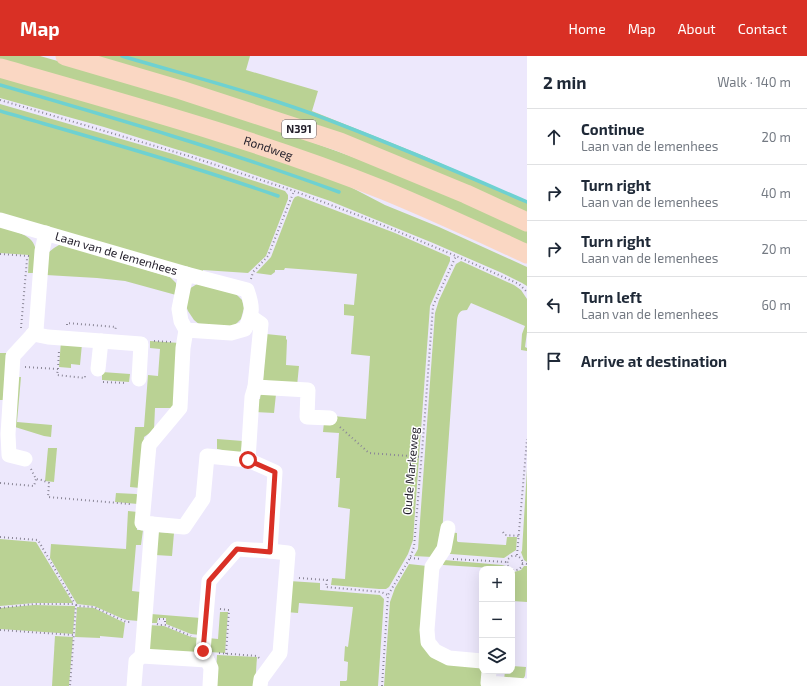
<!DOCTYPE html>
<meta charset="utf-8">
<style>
body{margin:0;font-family:"Exo 2",sans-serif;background:#f6f6f7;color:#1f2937}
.controls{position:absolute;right:12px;bottom:12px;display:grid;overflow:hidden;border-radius:8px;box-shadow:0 4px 16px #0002}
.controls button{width:36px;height:36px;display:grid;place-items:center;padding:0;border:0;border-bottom:1px solid #e0e1e3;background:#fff;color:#1f2937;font:20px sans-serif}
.stop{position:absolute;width:12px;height:12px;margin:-9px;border:3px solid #d93025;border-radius:50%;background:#fff}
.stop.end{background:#d93025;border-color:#fff;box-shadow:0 1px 4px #0008}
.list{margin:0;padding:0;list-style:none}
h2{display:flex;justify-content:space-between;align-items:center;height:52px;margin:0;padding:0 16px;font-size:17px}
h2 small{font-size:13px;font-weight:400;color:#747a83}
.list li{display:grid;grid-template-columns:26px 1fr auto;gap:12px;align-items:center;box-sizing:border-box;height:56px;padding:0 16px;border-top:1px solid #e0e1e3}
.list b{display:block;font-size:15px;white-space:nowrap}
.list p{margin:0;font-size:13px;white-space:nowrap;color:#747a83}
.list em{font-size:13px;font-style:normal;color:#747a83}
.icon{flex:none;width:22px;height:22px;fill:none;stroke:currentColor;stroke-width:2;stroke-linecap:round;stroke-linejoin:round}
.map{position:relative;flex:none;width:527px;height:630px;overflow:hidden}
header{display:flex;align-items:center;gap:24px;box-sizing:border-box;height:56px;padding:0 20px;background:#d93025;color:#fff}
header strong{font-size:19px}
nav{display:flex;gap:22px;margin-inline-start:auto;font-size:14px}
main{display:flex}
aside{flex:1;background:#fff}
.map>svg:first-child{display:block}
.green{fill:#bad294}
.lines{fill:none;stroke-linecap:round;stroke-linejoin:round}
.stream{stroke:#6ed1d1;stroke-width:3.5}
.path{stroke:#8b8797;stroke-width:2;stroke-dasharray:1 3;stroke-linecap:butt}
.minor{stroke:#fff;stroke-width:15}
.major{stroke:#fad7c3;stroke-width:19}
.route{stroke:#d93025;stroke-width:5}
.labels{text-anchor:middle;stroke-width:3;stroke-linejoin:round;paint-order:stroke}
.shield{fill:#fff;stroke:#646169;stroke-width:1}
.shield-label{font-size:11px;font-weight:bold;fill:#211d29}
.street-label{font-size:12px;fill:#211d29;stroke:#fff}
</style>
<header>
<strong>Map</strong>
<nav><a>Home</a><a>Map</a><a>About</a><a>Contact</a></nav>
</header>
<main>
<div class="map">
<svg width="527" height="630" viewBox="0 0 527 630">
<rect width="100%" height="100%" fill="#ede8fc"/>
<g class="green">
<polygon points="0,0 40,0 114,21 235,58 405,120 527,173 527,190 0,5"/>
<polygon points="89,0 250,0 246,14 318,35 312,55 419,98 527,145 527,158"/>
<polygon points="0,18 146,60 339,125 385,149 439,171 527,211 527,230 522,227 502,217 433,187 330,145 214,105 104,71 0,42"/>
<polygon points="0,48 173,98 285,135 288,139 288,143 266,200 248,217 203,214 203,216 0,158"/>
<polygon points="298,140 395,177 450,201 450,205 430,250 413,484 408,498 389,531 386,533 379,533 331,529 332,522 345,523 350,453 338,451 340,422 336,422 339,377 323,376 324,366 333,360 366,363 370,300 351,298 354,260 344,259 344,248 354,249 357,218 325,215 285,212 284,214 275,214 275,216 271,219 256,217 271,201 293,144 295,141"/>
<path d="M0 171C11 174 32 178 35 191 37 197 35 210 35 217H28L29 199 0 197Z"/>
<polygon points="59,189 64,189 170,221 176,227 176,239 125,225 97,222 46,219 49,196 54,192"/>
<path d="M461 205 514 229 521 234 527 243V276L525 291 527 292V295L521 294V293L522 278 525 270 471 247 467 254C460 254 458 257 457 264L441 492 432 501 414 500 418 493 435 257 439 244 456 208Z"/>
<polygon points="197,228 236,238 242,244 244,252 241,263 235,269 231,271 200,269 194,264 188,255 186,250 189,233"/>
<polygon points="266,278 286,280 286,283 287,284 286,309 299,310 297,330 263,324"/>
<polygon points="61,285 82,288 80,309 71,308 71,312 59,311"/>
<polygon points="150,285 180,287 175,352 155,352 154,374 144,381 140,432 130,431 135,371 144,371 148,319 158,320 160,293 150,292"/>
<polygon points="0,297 7,297 3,344 0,344"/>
<polygon points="102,316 130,318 129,326 102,324"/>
<polygon points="18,321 21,321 17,366 52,369 51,381 44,380 15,371"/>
<polygon points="261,336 276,338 274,357 255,356 256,343 260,343"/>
<polygon points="217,383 243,385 241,395 238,397 223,395 222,394 217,393"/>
<polygon points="48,392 57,392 54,426 45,425"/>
<polygon points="527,413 527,506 524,504 521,496 522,495"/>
<polygon points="116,437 136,438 139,439 138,448 115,446"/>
<polygon points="128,455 138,456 137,474 143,474 141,489 136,489 132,535 141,536 139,565 127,564 121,562 94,550 77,548 50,502 51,488 126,493"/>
<polygon points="157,476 174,477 172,500 155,499"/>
<polygon points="449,476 457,477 457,485 458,486 505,489 506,489 507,481 517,481 516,494 504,502 451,498 449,498"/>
<polygon points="0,483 36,486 73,547 34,547 0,550"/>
<polygon points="444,504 502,509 506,510 507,513 443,509"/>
<polygon points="409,508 427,510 424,586 479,607 479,612 482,613 483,630 384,630 390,546 395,532"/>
<polygon points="524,510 527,510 527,546 512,545 512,518 514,516 521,514"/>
<polygon points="289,525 320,527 320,534 380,539 384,543 378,630 340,630 340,625 346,625 347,624 348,606 344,605 345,590 348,591 353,551 299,547 298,557 286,556"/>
<polygon points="34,549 75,550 73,578 0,573 0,552"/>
<polygon points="77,551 94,552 125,567 123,582 100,580 100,582 75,581"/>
<polygon points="220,556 228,556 225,597 209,596 208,582 218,583"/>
<polygon points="151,558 201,562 200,579 191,578 166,568 166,562 158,562 157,567 148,567"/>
<polygon points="148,569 164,570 191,581 199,582 198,600 146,596"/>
<polygon points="55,580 73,581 69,630 52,630"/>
<polygon points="217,599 257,601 255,630 215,630"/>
<polygon points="512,610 526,611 525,620 523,623 504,624 505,615 512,615"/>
</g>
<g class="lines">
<g class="stream">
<path d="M122 0C193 21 265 39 334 66 399 91 463 118 527 146"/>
<path d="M0 29C114 62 228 95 339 136"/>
<path d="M0 55C93 82 187 108 278 140"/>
</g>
<g class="path">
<polyline points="0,44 192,101 294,135 368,163 456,200 519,228 527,236"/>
<polyline points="0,198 29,200"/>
<polyline points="251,223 253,216 268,200 294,135"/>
<polyline points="67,269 67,267 116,271 115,274"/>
<polyline points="21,272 27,203"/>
<polyline points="154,285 172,286"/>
<polyline points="25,311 58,313 57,319 85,322 85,318"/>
<polyline points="58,313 59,295"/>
<polyline points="103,326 126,327"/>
<polyline points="340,371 369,397 422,401"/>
<polyline points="31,413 36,423 42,424 49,427 48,441 130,448"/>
<polyline points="0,427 34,430 36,423"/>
<polyline points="503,476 505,479 519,480"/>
<polyline points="0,481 38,484 75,548"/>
<polyline points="517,499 527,383"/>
<polyline points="410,502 421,503"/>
<polyline points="453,503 507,506"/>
<polyline points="522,507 527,508"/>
<path d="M511 513 507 509 508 503 512 500C526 498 526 516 512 514"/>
<polyline points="299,522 327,524 326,531 381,536 388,539"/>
<polyline points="76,549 77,550 94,551 126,566 131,566"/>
<polyline points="0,552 34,548 75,548 76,549 70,630"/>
<polyline points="220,553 229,554 226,598"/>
<polyline points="159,563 165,563 165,569"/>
<polyline points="157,568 160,569 165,569 191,580"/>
<polyline points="0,574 74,579"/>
<polyline points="219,597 257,600 260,603"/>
<polyline points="382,630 388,539 410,502 414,491 424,371 433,250 456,200"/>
</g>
<g class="minor">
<path id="s1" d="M0 164 186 218"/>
<polyline points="33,278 48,281 141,288 139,323"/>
<polyline points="98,313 101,285"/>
<polyline points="255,331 308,334 307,361 330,362"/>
<polyline points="25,403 9,399 8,378 13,300 36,275 42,195 46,177"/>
<polyline points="152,468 184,471 203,443 207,400 248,404 252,341 255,331 261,268 251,261"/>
<polyline points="448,472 444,493 432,511 427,574 428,586 435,595 449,602 482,605"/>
<path d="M142 600 152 468 142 467 149 389 180 352 183 292 186 274 181 265 179 253 186 218 247 234C253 251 253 257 245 273L231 277 186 274"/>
<polyline points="207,604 203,595 209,525 237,493 270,495 275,416 248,404"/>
<polyline points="489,615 488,627 526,630"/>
<polyline points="134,630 136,605 142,600 207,604 211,612 210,630"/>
<polyline points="260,630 261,623 280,597 288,497 270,495"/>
</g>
<g class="major">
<polyline points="65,0 181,34 340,86 466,138 527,166"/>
<path id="s2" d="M0 12C129 49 258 84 383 134 432 154 479 176 527 198"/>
</g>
</g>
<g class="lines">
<polyline class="route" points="203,595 209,525 237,493 270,496 275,416 248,404"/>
</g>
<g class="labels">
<rect class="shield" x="282" y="64" width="34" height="18" rx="3"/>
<g class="shield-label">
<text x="299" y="77">N391</text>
</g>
<g class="street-label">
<text dy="4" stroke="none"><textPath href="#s2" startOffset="280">Rondweg</textPath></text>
<text dy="4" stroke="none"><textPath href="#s1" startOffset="121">Laan van de Iemenhees</textPath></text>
<text transform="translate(411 415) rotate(-85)" y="4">Oude Markeweg</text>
</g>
</g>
</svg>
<div class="controls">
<button>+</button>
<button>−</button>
<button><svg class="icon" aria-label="layers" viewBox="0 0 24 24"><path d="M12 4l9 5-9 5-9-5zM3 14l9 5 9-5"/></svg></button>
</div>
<div class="stop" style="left:248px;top:404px"></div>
<div class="stop end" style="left:203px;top:595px"></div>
</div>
<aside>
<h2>2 min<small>Walk · 140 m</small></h2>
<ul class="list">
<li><svg class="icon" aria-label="ahead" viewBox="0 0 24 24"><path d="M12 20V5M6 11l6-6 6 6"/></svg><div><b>Continue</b><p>Laan van de Iemenhees</p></div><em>20 m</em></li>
<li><svg class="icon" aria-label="right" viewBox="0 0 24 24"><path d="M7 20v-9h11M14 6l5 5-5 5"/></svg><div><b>Turn right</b><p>Laan van de Iemenhees</p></div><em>40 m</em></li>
<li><svg class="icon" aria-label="right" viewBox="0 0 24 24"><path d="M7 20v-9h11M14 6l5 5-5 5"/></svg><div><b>Turn right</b><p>Laan van de Iemenhees</p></div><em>20 m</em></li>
<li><svg class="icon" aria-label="left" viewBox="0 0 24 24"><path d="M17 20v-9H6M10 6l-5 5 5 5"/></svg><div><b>Turn left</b><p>Laan van de Iemenhees</p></div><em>60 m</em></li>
<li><svg class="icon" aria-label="arrive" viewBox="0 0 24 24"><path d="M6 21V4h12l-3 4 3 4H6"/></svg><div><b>Arrive at destination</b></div></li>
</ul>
</aside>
</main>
